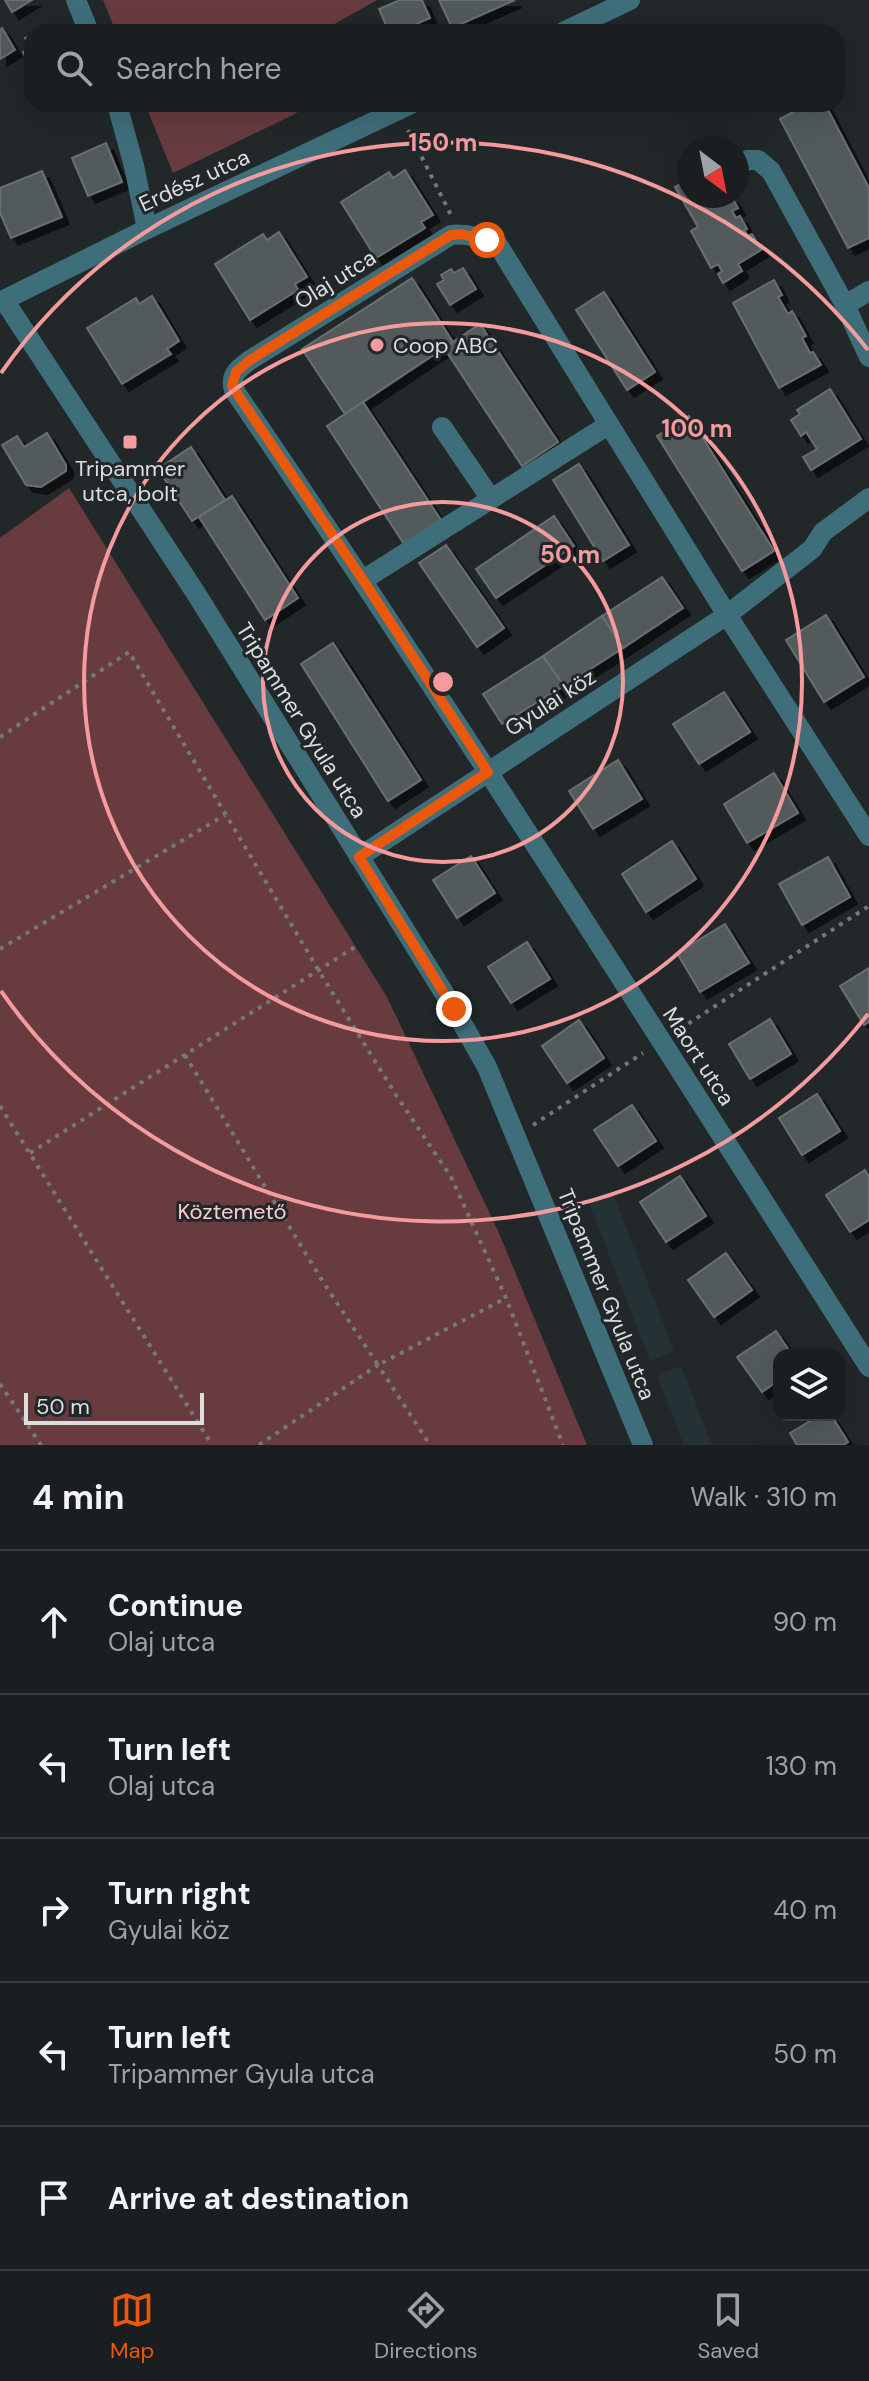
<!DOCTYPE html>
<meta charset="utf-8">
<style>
body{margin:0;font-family:"DM Sans",sans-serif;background:#272b2d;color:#f1f3f6}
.controls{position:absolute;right:24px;bottom:24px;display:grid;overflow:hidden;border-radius:16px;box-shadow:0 8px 32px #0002}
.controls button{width:72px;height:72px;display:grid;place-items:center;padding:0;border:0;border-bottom:2px solid #383c3e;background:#1a1e20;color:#f1f3f6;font:40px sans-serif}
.compass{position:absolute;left:677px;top:136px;width:72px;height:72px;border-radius:50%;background:#1a1e20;box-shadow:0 8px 32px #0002;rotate:148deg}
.scale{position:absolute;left:24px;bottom:20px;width:180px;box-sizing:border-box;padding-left:8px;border:4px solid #dbdfe1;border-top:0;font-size:22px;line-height:28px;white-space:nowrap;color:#dbdfe1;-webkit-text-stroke:6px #22282a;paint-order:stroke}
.stop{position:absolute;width:24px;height:24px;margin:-18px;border:6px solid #ea580c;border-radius:50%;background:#fff}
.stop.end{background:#ea580c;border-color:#fff;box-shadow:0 2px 8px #0008}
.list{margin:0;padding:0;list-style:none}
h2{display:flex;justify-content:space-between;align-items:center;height:104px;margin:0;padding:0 32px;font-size:34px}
h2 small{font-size:26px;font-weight:400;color:#9fa2a5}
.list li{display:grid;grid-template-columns:52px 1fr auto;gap:24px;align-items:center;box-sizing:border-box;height:144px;padding:0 32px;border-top:2px solid #383c3e}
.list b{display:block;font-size:30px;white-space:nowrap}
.list p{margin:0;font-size:26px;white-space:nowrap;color:#9fa2a5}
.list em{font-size:26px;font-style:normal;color:#9fa2a5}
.icon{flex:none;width:44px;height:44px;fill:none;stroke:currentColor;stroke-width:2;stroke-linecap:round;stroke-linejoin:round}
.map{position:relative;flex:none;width:869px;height:1445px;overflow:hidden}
.search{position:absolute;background:#1a1e20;box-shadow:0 8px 32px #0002;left:24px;right:24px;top:24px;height:88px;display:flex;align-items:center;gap:20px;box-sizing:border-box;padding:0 28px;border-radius:24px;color:#9fa2a5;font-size:30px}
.sheet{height:824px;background:#1a1e20}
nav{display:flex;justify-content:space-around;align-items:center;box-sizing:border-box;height:112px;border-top:2px solid #383c3e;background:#1a1e20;font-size:22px;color:#9fa2a5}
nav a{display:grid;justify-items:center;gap:4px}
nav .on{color:#ea580c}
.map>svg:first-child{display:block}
.built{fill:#243236}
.green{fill:#683c3e}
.building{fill:#525a5c;stroke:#676f71;stroke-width:2;filter:url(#shadow)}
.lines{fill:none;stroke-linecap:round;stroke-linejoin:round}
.path{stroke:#73787a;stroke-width:4;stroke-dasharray:4 6;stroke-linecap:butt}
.minor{stroke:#3f6e7b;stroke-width:20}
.route{stroke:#ea580c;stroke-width:10}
.ring{fill:none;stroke:#f59b9d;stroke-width:4}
.poi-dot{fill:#f59b9d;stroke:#22282a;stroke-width:3}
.labels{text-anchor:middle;stroke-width:6;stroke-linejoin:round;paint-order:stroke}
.street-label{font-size:22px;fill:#dbdfe1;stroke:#22282a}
.poi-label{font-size:22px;fill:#dbdfe1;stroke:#22282a;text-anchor:start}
.park-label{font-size:22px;fill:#fdcccc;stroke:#22282a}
.centre{fill:#f59b9d;stroke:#22282a;stroke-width:4}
.ring-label{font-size:24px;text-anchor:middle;font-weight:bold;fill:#f59b9d;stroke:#22282a;stroke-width:6;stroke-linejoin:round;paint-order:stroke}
</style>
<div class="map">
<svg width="869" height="1445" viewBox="0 0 869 1445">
<defs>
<filter id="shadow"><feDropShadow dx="7" dy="7" stdDeviation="0" flood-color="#0009"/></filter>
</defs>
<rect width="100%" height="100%" fill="#22282a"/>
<g class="built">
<polygon points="612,1191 674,1351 650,1361 588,1200"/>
<polygon points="681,1366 712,1445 684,1445 657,1375"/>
</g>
<g class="green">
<polygon points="103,0 377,0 320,32 116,32"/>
<polygon points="145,104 293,104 297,113 173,173"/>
<polygon points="69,488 387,997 498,1231 587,1445 0,1445 0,538"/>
</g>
<g class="building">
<polygon points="5,0 32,0 12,12"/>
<polygon points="400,0 422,0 430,18 398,32 389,32 379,9"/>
<polygon points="439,0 515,0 452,28"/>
<polygon points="2,28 15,50 0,59 0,30"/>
<polygon points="32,34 32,68 23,52 31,47 25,38"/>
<polygon points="808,104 825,104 869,188 869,238 848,248 780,119"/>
<polygon points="106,143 122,182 88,196 72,158"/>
<polygon points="405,170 433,215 421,222 425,228 376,258 341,202 389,172 393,178"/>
<polygon points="42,171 62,217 11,238 0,213 0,188"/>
<polygon points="689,179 689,196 727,196 728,198 731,196 738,208 732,211 736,218 740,216 747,229 744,230 748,236 752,234 761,250 738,264 742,271 723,283 718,274 722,271 718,264 711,268 691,231 698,227 675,187"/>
<polygon points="279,232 307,277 295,284 298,290 250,320 215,264 263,234 267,240"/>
<polygon points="463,268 476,289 450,305 437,284 444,280 441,275 451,269 454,273"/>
<polygon points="412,278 453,342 345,414 302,349"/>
<polygon points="774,280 782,295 778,297 788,314 792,311 806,336 802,338 810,353 813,352 821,365 779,388 733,303"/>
<polygon points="604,292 655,372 627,390 576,310"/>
<polygon points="152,296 179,341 167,349 171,354 122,384 87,328 136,298 139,304"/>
<polygon points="480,324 558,442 522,466 444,348"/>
<polygon points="830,389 861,439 811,470 803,457 817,449 806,432 801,436 791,420 800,414 797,410"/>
<polygon points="363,402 441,520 404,544 327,426"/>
<polygon points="689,416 774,551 742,571 657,436"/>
<polygon points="47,433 66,465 66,471 41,487 26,485 2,445 17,436 24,447"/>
<polygon points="191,447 225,500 192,521 158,469"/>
<polygon points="579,464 629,545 603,561 553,480"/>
<polygon points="232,496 298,598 265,620 199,517"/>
<polygon points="554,516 574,546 496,598 476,569"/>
<polygon points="446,545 504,628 477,647 419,563"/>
<polygon points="662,577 683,608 623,648 602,616"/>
<polygon points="826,615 864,677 824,702 786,640"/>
<polygon points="602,616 623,648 564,686 543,656"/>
<polygon points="333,643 421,780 388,801 301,664"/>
<polygon points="543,656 564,686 502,724 483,694"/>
<polygon points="724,692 750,732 699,764 673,724"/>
<polygon points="618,760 642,799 593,829 569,791"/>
<polygon points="774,773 798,813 747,843 724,804"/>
<polygon points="672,841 696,879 646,912 622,874"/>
<polygon points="471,856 495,893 457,918 433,880"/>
<polygon points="828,857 850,897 802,925 779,884"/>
<polygon points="725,924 749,963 700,992 677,953"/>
<polygon points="527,942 550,979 511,1003 488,967"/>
<polygon points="869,968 869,1022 864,1025 840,986"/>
<polygon points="770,1019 791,1054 750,1079 729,1044"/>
<polygon points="579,1020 604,1058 567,1083 542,1046"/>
<polygon points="817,1094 840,1131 802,1155 779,1118"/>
<polygon points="632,1105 656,1141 618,1166 594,1130"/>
<polygon points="865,1170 869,1177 869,1220 850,1232 826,1195"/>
<polygon points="680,1176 706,1216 666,1242 640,1202"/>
<polygon points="726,1253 752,1290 714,1317 688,1280"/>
<polygon points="776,1331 792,1355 779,1355 779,1380 762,1392 737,1357"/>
<polygon points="820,1415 831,1415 848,1442 843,1445 797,1445 790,1433"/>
</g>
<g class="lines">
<g class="path">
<polyline points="408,130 451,215"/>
<polyline points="0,737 129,652 319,971 396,1095 451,1177 506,1298 563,1445"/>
<polyline points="0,949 225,815"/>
<polyline points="680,1029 869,906"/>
<polyline points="185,1055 323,1282 378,1365 506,1298"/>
<polyline points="0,1106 212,1445"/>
<polyline points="533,1125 643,1053"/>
<polyline points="30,1153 355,947"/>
<polyline points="0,1384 41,1445"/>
<polyline points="259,1445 378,1365 430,1445"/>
</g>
<g class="minor">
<polyline points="76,0 89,32"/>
<polyline points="563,32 630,0"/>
<polyline points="117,104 134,166 147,229"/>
<polyline points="737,166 748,160 758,160 771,171 845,305 869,357"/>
<polyline points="4,300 197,595 454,1009 487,1067 643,1445"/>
<polyline points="0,302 147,229 411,104"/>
<polyline points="845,305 869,291"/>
<polyline points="442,427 491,499"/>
<polyline points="363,580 608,425"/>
<path d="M869 836 727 615 498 245C483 238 468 233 451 235L250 360C239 368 229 375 234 390 453 711 661 1040 869 1367"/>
<polyline points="359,857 727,615 812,549 823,532 869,498"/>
</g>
</g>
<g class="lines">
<polyline class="route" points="454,1009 359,857 488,772 363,580 232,386 236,372 250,360 451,235 461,234 487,240"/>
</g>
<g class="ring">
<circle cx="443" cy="682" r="180"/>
<circle cx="443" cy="682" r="359"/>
<path d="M868 1014A539 539 0 0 1 1 991M1 373A539 539 0 0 1 868 350"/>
</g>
<g class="poi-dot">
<circle cx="377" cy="345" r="8"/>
<rect x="122" y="434" width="16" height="16" rx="4"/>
</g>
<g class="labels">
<g class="street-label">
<text transform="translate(194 180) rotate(-25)" y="8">Erdész utca</text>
<text transform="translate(335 279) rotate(-32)" y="8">Olaj utca</text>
<text transform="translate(550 702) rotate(-33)" y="8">Gyulai köz</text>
<text transform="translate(302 720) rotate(58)" y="8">Tripammer Gyula utca</text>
<text transform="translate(699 1056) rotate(57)" y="8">Maort utca</text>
<text transform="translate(607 1294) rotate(68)" y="8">Tripammer Gyula utca</text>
</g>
<g class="poi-label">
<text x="393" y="353">Coop ABC</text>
<text x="130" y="476" text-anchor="middle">Tripammer<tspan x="130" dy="25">utca, bolt</tspan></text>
</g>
<g class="park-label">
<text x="232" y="1219">Köztemető</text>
</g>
</g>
<circle cx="443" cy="682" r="12" class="centre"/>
<g class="ring-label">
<text x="443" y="151">150 m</text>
<text x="697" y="437">100 m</text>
<text x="570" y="563">50 m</text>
</g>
</svg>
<div class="controls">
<button><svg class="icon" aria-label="layers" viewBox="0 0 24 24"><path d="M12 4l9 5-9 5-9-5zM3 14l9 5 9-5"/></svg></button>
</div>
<svg class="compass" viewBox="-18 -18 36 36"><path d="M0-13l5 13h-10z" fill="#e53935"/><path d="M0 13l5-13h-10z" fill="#9fa2a5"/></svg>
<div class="scale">50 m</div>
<div class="stop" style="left:487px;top:240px"></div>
<div class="stop end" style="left:454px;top:1009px"></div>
<div class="search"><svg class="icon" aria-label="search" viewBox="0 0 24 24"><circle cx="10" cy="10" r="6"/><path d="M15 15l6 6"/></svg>Search here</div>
</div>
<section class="sheet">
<h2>4 min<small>Walk · 310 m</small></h2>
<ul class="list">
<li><svg class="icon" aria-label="ahead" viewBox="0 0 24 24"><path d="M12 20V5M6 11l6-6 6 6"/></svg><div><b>Continue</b><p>Olaj utca</p></div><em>90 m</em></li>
<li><svg class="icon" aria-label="left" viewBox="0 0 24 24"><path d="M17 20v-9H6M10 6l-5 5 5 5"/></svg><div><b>Turn left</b><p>Olaj utca</p></div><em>130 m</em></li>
<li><svg class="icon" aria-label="right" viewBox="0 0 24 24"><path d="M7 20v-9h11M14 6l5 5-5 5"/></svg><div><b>Turn right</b><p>Gyulai köz</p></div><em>40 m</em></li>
<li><svg class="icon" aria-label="left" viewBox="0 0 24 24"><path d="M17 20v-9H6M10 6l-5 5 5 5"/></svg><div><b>Turn left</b><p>Tripammer Gyula utca</p></div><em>50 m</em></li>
<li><svg class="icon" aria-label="arrive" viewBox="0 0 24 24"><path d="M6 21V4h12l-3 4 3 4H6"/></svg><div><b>Arrive at destination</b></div></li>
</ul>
</section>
<nav>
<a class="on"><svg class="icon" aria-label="map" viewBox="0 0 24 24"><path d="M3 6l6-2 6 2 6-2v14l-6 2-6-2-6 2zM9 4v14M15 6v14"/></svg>Map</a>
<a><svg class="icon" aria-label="directions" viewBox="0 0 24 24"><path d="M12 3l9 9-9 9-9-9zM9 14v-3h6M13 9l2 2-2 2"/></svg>Directions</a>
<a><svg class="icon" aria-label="saved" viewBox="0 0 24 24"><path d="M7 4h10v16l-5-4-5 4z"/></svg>Saved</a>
</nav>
